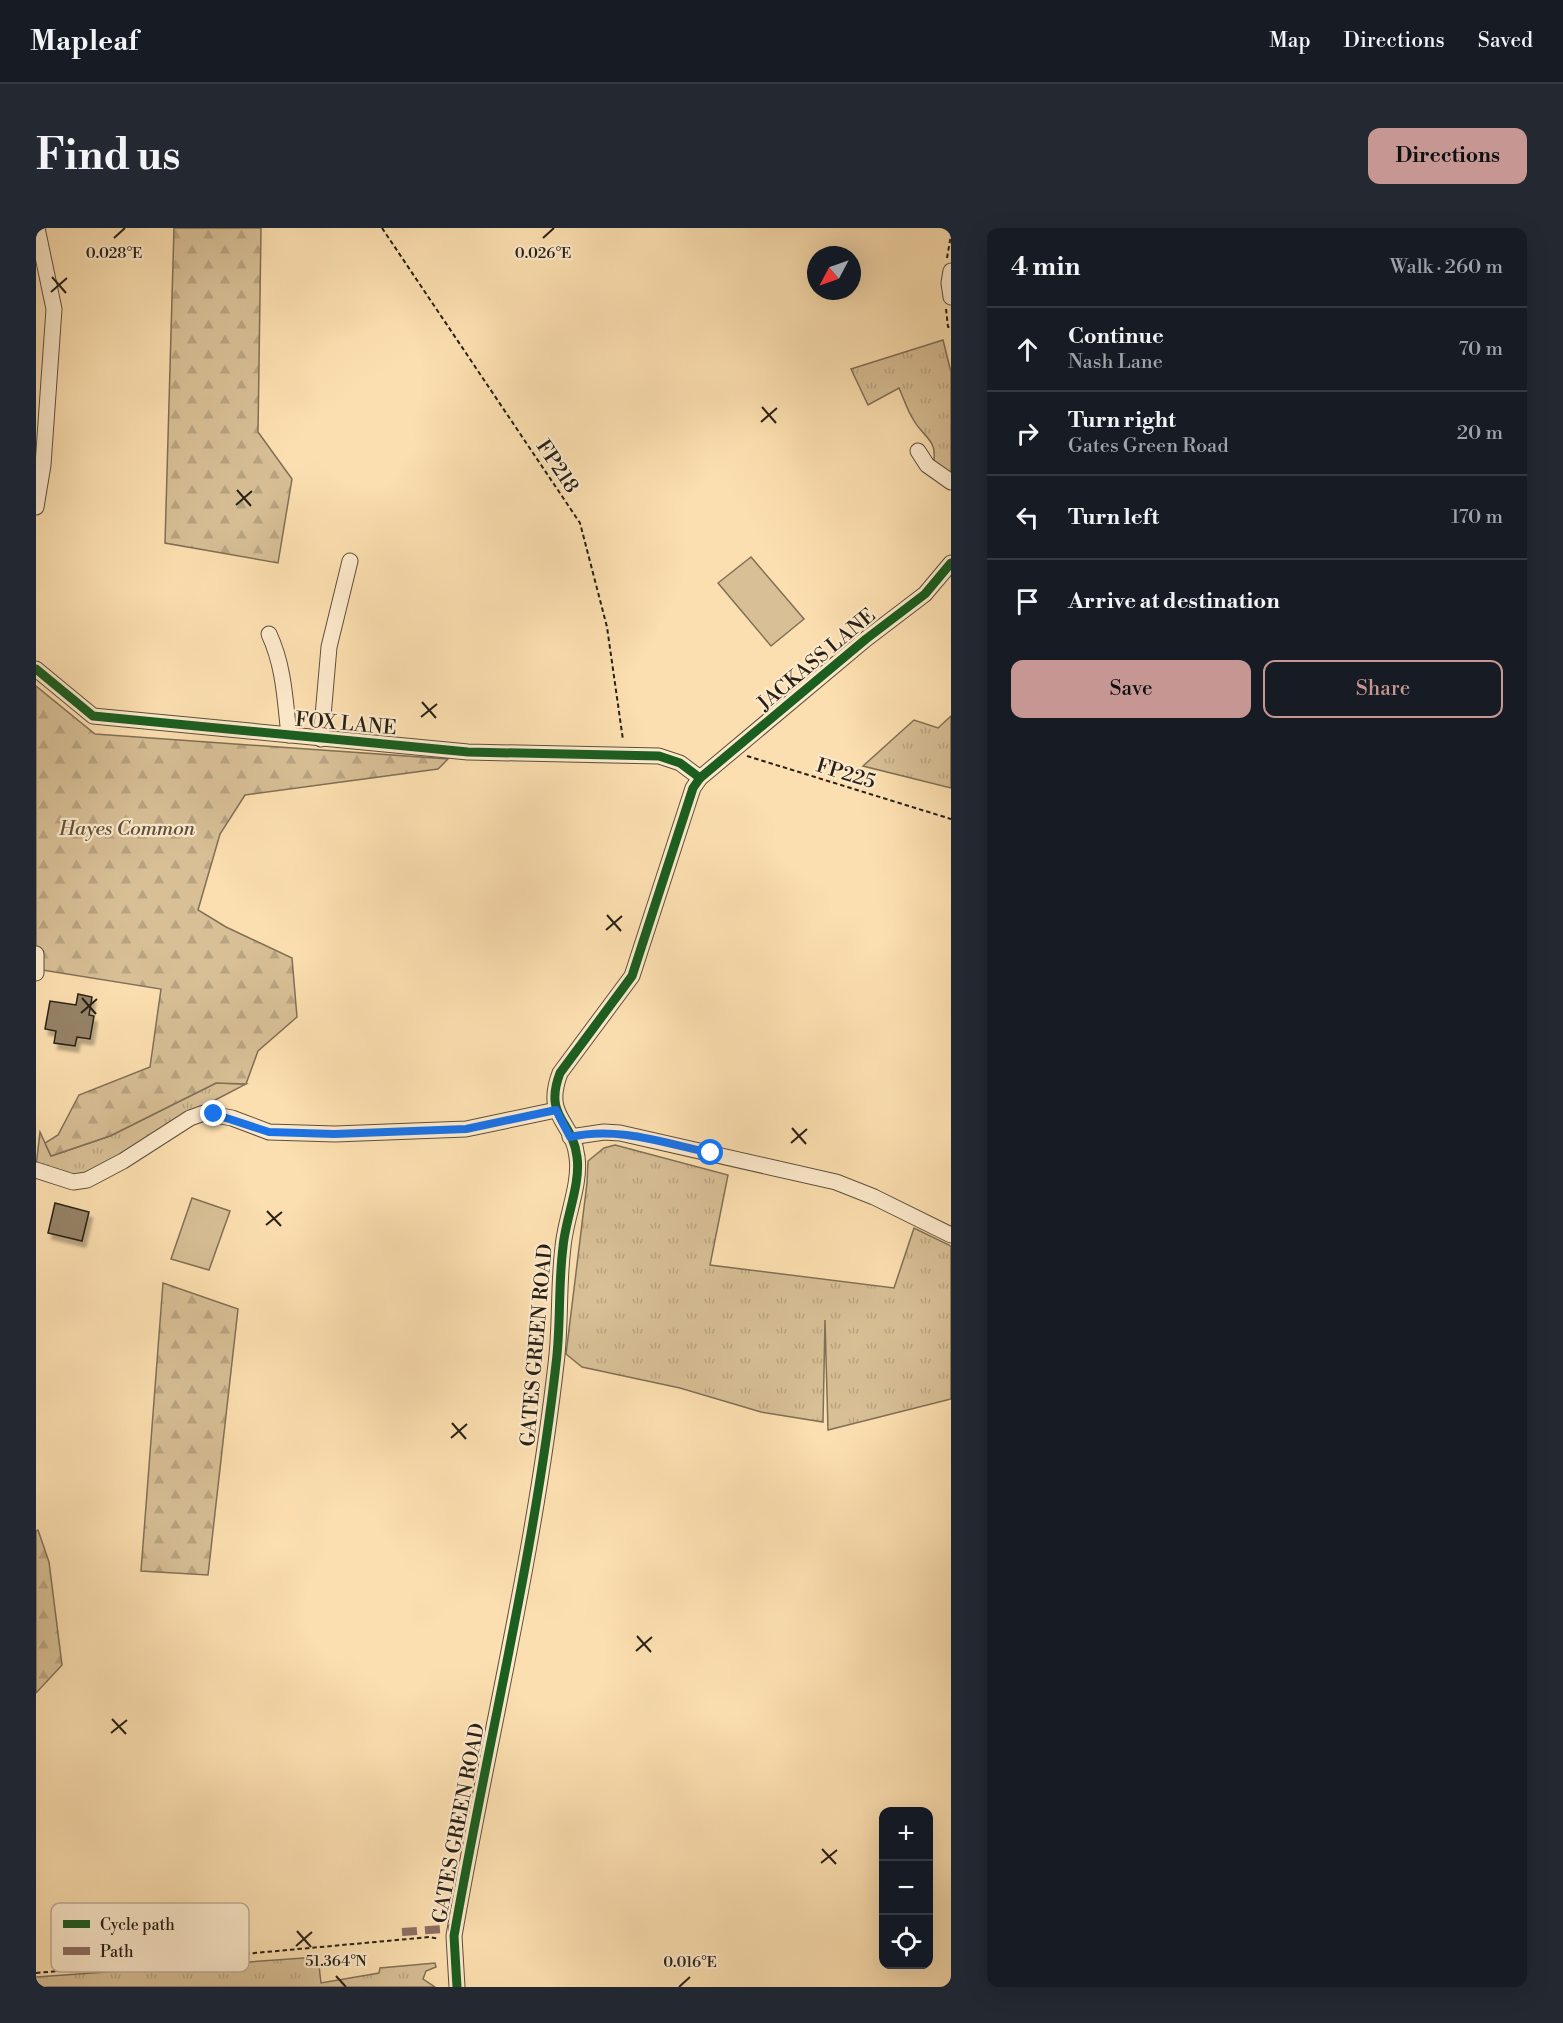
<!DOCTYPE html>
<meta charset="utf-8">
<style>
body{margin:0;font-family:"Libre Bodoni",serif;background:#242831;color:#f1f3f6}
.controls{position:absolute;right:18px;bottom:18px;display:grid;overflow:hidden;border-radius:12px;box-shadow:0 6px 24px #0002}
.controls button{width:54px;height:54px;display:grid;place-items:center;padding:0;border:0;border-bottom:2px solid #363941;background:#171b24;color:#f1f3f6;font:30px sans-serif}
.compass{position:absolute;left:771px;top:18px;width:54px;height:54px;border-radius:50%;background:#171b24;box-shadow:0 6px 24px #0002;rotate:229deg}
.stop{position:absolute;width:18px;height:18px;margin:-14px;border:4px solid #1a73e8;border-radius:50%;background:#fff}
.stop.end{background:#1a73e8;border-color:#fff;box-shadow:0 2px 6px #0008}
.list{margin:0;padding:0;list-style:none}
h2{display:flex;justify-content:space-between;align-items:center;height:78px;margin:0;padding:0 24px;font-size:26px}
h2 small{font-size:20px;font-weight:400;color:#9ea1a6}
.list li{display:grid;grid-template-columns:39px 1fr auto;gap:18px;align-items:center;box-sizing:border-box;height:84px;padding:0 24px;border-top:2px solid #363941}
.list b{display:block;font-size:22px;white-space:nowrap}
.list p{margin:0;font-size:20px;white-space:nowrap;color:#9ea1a6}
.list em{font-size:20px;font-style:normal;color:#9ea1a6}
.actions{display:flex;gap:12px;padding:18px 24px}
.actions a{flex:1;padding:14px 0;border:2px solid #c59692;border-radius:12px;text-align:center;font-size:21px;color:#c59692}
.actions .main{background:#c59692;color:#111}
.icon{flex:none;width:33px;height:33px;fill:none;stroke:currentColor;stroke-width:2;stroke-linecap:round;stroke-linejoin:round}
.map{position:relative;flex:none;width:915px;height:1759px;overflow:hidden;border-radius:12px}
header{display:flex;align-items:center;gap:36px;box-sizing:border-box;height:84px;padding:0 30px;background:#171b24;border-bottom:2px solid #363941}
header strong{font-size:28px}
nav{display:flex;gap:33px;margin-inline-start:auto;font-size:21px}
.intro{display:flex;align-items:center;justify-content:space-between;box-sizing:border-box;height:144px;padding:0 36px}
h1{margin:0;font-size:42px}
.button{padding:15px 27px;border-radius:12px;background:#c59692;color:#111;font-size:21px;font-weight:700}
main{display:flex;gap:36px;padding:0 36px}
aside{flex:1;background:#171b24;border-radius:12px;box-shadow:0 6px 24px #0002}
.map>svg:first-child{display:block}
.grass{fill:url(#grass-tufts);stroke:#807056;stroke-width:1.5}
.forest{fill:url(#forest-firs);stroke:#807056;stroke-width:1.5}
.green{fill:#d8bf96;stroke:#807056;stroke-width:1.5}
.building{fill:#968367;stroke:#282017;stroke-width:1.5;filter:url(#shadow)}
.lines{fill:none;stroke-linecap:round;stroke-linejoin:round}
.minor-casing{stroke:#5d503d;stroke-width:17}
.path{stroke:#282017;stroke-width:2;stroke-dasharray:4.5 3;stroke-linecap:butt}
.minor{stroke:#fdeacc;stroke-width:15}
.quiet{stroke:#8d6e63;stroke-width:8;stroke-dasharray:15 8;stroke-linecap:butt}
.cycleway-casing{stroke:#fdeacc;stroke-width:13}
.cycleway{stroke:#1b5e20;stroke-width:9}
.route{stroke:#1a73e8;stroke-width:8}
.ticks{fill:none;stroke:#282017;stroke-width:2}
.labels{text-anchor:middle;stroke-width:4.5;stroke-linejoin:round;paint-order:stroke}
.street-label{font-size:20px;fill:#282017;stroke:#fdeacc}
.park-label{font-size:20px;font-style:italic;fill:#5d503d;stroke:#fdeacc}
.key{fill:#fdeacc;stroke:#bdad96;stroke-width:1.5}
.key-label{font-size:16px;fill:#282017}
.ticks-label{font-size:15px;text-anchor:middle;fill:#282017;stroke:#fdeacc;stroke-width:4.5;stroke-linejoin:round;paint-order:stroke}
</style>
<header>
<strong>Mapleaf</strong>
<nav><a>Map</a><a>Directions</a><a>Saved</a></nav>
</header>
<div class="intro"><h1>Find us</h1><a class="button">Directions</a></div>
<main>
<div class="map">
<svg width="915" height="1759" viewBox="0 0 915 1759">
<defs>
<pattern id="grass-tufts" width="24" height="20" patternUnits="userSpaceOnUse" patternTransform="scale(1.5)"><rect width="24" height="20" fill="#d8bf96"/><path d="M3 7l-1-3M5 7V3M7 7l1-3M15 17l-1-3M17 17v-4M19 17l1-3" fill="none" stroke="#b9a481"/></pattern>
<pattern id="forest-firs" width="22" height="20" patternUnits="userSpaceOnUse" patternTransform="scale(1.5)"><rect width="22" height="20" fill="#d8bf96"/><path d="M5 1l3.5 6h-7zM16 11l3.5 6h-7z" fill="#b9a481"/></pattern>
<filter id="shadow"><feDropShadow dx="3.5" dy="6" stdDeviation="1.5" flood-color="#0004"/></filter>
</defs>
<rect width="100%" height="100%" fill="#fcdfb0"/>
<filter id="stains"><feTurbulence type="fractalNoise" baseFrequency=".00333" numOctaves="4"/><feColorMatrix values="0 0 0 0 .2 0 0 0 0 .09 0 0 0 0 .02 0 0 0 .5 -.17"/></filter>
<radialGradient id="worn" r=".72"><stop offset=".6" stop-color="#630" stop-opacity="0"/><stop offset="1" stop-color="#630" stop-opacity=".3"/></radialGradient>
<g class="grass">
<path d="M907 112 915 144V249L897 237C903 211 887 210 877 191 871 182 868 171 863 160L832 177 815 141Z"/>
<polygon points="915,488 915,560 827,538 878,492 902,500"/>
<polygon points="180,855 210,856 164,880 107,917 42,948 0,938 4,904 15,928 74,908"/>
<polygon points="579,917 692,947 674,1037 858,1060 878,1000 915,1018 915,1171 792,1202 789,1092 787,1194 725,1184 644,1160 546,1139 530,1126 551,955 552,933 568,920"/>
<polygon points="282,1729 285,1755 343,1745 344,1740 399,1735 400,1739 390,1743 387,1751 399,1759 0,1759 0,1749"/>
</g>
<g class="forest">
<polygon points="138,0 225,0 222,204 256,251 242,335 129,315"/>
<polygon points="0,458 59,506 412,531 402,541 209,567 184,606 162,682 190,699 256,730 261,789 222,823 210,856 180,855 74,908 15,928 9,915 22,907 43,867 114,839 125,761 0,741"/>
<polygon points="127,1055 202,1081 172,1347 105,1343"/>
<polygon points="2,1302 13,1334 26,1437 0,1465 0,1303"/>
</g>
<g class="green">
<polygon points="715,329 768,391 735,418 682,355"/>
<polygon points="156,970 194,983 173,1042 135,1031"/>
</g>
<g class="building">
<polygon points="42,766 56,769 53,787 58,788 54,811 41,809 39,818 18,815 20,803 9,801 14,773 40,777"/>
<polygon points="19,975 53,984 46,1013 12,1005"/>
</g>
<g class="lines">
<g class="minor-casing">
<g id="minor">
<polyline points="915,43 913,55 915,69"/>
<polyline points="882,223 891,237 915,254"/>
<polyline points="0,279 7,237 18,81 1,0"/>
<path d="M233 406C248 438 249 472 253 507"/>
<polyline points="0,441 57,488 432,524 623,528 644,535 664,550"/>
<polyline points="285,511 293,419 314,333"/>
<polyline points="0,726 0,745"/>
<polyline points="534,909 568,904 584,905 800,954 838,969 915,1007"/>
<polyline points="0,942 37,954 51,952 87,933 154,890 168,885 196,890 233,904 299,906 430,901 520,882"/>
<path d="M421 1759 418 1708C451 1517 498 1329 520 1136 525 1097 522 1058 527 1019 529 992 545 956 541 929 537 892 507 890 524 845L596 748 657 560 664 550 830 411 889 366 915 335"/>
</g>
</g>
<g class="path">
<polyline points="346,0 544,295 571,399 587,512"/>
<polyline points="911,30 915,7"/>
<polyline points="910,81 912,99 915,99"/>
<polyline points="711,528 915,591"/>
<polyline points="0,1745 394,1709 403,1711"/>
</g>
<use href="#minor" class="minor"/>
<polyline class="quiet" points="366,1704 420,1700"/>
<g class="cycleway-casing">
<g id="cycleway">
<polyline points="0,441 57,488 432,524 623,528 644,535 664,550"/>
<path d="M421 1759 418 1708C451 1517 498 1329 520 1136 525 1097 522 1058 527 1019 529 992 545 956 541 929 537 892 507 890 524 845L596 748 657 560 664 550 830 411 889 366 915 335"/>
</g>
</g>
<use href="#cycleway" class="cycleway"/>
</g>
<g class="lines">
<path class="route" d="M178 886 233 904 298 906 430 901 520 882 534 909C582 898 628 915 675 925"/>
</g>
<path class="ticks" d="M78 10 89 0M507 10 518 0M16 49 30 65M15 64 31 50M726 179 740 195M725 194 741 180M201 262 215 278M200 277 216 263M386 474 400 490M385 489 401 476M571 687 585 703M570 702 586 688M46 770 60 786M45 785 61 771M756 900 770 916M755 915 771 901M231 983 245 998M230 997 246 984M416 1195 430 1211M415 1210 431 1196M601 1408 615 1424M600 1423 616 1409M76 1491 90 1506M75 1505 91 1492M786 1621 800 1636M785 1635 801 1622M261 1703 275 1719M260 1718 276 1704M300 1748 310 1759M643 1759 654 1749"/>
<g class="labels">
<g class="street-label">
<text transform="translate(522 238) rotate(56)" y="7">FP218</text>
<text transform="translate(780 431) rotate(-40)" y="7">JACKASS LANE</text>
<text transform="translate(310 495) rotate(5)" y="7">FOX LANE</text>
<text transform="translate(810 545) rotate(17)" y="7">FP225</text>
<text transform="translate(500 1117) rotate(-85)" y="7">GATES GREEN ROAD</text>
<text transform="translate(422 1595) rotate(-79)" y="7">GATES GREEN ROAD</text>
</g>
<g class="park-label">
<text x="91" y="607">Hayes Common</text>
</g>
</g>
<rect x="15" y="1675" width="198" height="69" rx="9" class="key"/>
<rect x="27" y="1692" width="27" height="8" fill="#1b5e20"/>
<rect x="27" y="1719" width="27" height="8" fill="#8d6e63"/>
<g class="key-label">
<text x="64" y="1702">Cycle path</text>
<text x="64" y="1729">Path</text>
</g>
<g class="ticks-label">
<text x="78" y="30">0.028°E</text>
<text x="507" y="30">0.026°E</text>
<text x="300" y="1738">51.364°N</text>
<text x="654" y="1739">0.016°E</text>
</g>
<rect width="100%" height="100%" filter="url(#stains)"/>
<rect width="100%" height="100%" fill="url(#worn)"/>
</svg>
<div class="controls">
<button>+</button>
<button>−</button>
<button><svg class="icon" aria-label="locate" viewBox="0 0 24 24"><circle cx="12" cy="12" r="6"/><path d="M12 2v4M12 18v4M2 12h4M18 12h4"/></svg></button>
</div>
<svg class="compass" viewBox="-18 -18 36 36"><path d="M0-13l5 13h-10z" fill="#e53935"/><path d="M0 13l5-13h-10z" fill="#9ea1a6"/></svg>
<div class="stop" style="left:675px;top:925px"></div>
<div class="stop end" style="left:178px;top:886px"></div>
</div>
<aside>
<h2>4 min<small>Walk · 260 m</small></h2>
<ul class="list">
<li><svg class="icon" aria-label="ahead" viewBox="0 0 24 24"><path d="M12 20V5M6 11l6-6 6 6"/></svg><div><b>Continue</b><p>Nash Lane</p></div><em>70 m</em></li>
<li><svg class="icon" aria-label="right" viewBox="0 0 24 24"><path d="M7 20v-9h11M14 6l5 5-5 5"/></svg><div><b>Turn right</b><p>Gates Green Road</p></div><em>20 m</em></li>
<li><svg class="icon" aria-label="left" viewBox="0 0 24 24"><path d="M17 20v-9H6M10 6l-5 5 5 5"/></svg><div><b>Turn left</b></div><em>170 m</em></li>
<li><svg class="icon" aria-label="arrive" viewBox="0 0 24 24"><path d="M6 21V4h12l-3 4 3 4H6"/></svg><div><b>Arrive at destination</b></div></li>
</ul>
<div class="actions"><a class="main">Save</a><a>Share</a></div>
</aside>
</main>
